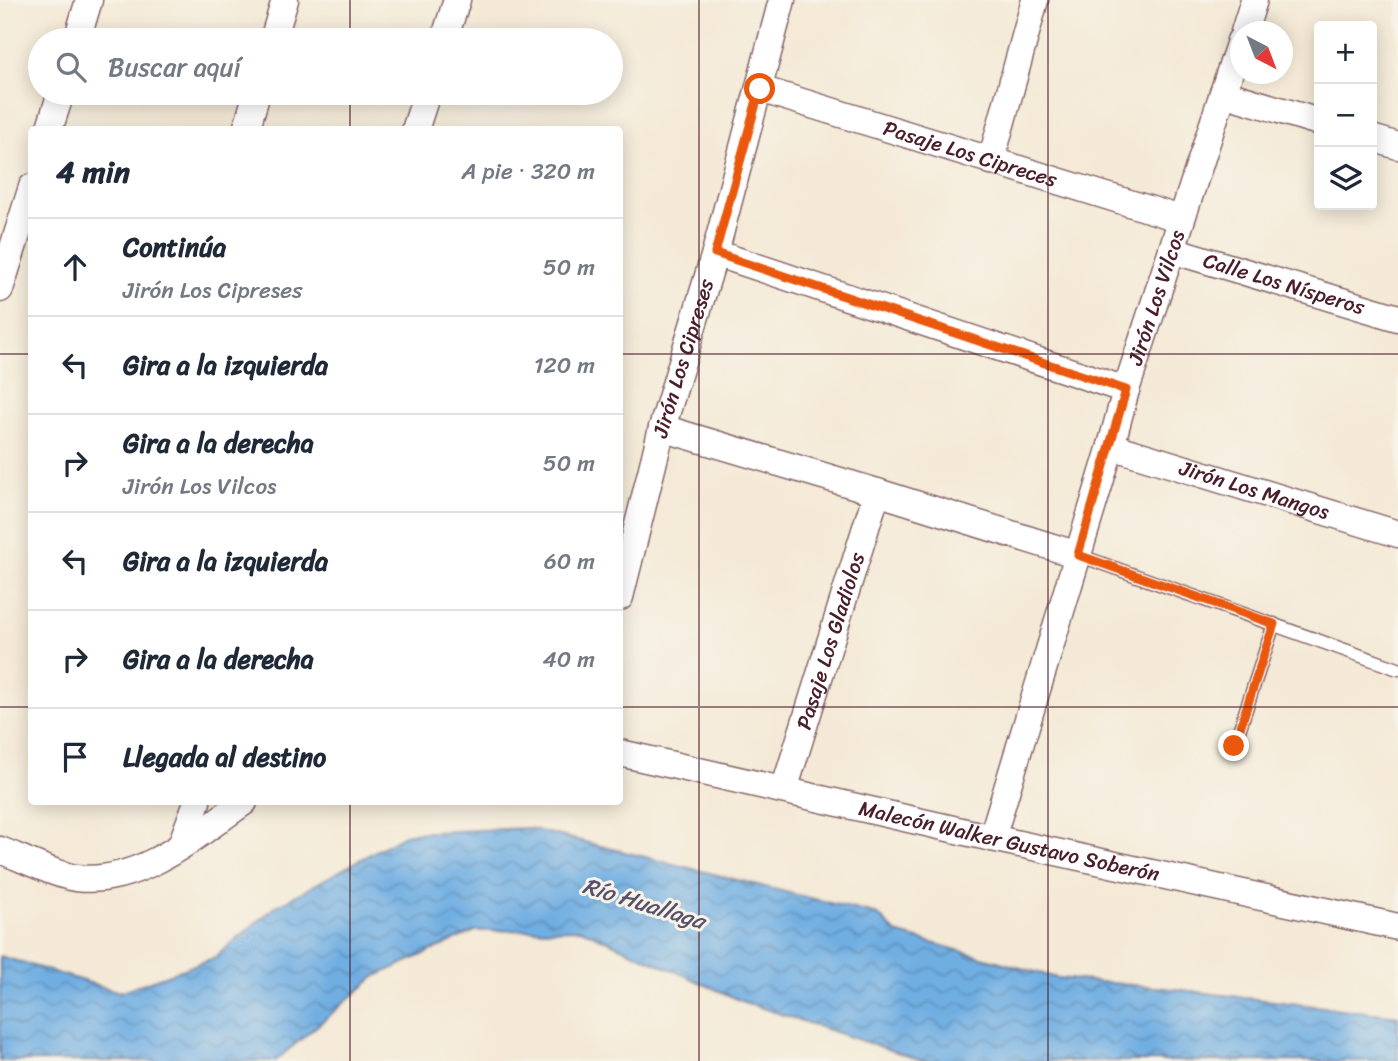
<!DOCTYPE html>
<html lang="es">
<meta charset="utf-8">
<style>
body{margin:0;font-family:Sriracha,sans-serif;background:#f6f6f7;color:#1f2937}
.controls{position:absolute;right:21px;top:21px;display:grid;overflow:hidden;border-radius:7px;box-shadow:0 4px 18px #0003}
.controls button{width:63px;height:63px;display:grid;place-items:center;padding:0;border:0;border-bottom:2px solid #e0e1e3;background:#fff;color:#1f2937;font:35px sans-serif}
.compass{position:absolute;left:1230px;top:21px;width:63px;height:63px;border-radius:50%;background:#fff;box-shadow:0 4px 18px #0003;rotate:138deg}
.stop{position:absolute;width:21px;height:21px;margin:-16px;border:5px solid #ea580c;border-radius:50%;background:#fff}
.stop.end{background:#ea580c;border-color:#fff;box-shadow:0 2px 7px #0008}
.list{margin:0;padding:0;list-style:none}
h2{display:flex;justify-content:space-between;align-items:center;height:91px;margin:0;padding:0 28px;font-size:30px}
h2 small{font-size:23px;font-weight:400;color:#747a83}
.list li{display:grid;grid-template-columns:46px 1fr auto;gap:21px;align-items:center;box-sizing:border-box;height:98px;padding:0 28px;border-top:2px solid #e0e1e3}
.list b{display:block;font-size:26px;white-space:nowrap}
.list p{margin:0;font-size:23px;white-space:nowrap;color:#747a83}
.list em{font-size:23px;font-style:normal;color:#747a83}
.icon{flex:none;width:38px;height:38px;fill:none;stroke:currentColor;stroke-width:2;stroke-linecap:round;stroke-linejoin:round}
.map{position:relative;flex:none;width:1398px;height:1061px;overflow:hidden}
.search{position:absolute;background:#fff;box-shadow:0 4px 18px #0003;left:28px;top:28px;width:595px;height:77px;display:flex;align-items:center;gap:18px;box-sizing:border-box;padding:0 24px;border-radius:38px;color:#747a83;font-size:26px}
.panel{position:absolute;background:#fff;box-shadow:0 4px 18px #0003;left:28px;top:126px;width:595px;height:679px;border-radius:7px}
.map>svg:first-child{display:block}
.water{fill:url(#water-waves);stroke:#5c6686;stroke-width:2}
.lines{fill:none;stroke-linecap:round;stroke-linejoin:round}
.service-casing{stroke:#866667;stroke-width:15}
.minor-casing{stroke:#866667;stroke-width:29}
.service{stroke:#fff;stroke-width:12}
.minor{stroke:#fff;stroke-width:26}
.route{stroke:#ea580c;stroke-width:9}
.grid{fill:none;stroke:#4a1f2b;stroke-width:2;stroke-opacity:0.55}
.labels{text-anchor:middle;stroke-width:6;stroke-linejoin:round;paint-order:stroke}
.street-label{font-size:21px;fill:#4a1f2b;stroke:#f7f3e8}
.water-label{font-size:23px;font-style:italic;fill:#57516b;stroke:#f7f3e8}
</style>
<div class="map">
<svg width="1398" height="1061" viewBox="0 0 1398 1061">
<defs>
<pattern id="water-waves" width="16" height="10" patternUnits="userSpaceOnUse" patternTransform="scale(1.75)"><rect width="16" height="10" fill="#6faee2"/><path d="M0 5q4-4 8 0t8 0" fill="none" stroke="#5d8db7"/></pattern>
</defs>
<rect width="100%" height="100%" fill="#f7f3e8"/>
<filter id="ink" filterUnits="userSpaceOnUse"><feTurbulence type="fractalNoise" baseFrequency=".0143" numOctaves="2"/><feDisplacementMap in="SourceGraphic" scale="14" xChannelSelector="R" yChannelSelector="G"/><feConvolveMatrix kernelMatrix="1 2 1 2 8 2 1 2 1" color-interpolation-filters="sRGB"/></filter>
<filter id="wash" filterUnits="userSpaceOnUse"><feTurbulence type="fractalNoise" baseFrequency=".00686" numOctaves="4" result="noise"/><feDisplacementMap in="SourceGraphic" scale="28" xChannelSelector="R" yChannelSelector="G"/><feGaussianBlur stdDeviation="1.57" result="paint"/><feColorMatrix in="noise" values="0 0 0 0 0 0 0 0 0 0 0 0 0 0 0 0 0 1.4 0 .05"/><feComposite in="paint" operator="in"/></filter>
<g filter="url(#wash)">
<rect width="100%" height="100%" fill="#f4e9d6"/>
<polygon class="water" points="528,828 878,915 896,933 1057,978 1165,988 1398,1016 1398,1061 923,1061 744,1002 581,929 475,931 376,976 275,1061 0,1061 0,956 120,992 214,958 275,907 408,833"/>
</g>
<g filter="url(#ink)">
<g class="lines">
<g class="service-casing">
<g id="service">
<polyline points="1078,555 1398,669"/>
<polyline points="1234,746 1274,624"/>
</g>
</g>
<g class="minor-casing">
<g id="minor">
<polyline points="1244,32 1254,0"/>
<polyline points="77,40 89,0"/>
<polyline points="273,40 285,0"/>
<polyline points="444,40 457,0"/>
<path id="s1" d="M760 89 1181 219"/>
<polyline points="1223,93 1319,122"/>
<polyline points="49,130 61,93"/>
<polyline points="246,130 257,93"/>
<polyline points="415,130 427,93"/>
<polyline points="1372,138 1398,146"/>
<polyline points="991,161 1035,0"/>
<path id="s2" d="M1172 250 1398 318"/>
<polyline points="715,253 1126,390"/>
<polyline points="0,289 32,187"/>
<polyline points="662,428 877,492 1078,555"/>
<path id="s3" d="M1111 446 1398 534"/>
<path id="s4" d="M620 597 662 428 715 253 782 0"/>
<path id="s5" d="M620 753 992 838 1398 927"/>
<path id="s6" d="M784 790 877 492"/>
<path id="s7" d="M992 838 1111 446 1126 390 1240 41"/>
<polyline points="181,845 197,802"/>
<path d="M0 850C19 857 58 876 76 878 139 886 196 835 244 802"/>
</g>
</g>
<use href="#service" class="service"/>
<use href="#minor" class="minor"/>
</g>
</g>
<g class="lines" filter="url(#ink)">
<polyline class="route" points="760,89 715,253 1126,390 1078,555 1274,624 1234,746"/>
</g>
<path class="grid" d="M350 0V40M699 0V1061M1048 0V1061M350 93V130M0 354H32M620 354H1398M0 707H32M620 707H1398M350 802V1061"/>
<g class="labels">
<g class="street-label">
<text dy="7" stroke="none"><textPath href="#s1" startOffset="220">Pasaje Los Cipreces</textPath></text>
<text dy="7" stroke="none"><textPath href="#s2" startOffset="117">Calle Los Nísperos</textPath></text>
<text dy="7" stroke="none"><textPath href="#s7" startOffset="565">Jirón Los Vilcos</textPath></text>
<text dy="7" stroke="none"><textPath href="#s4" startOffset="247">Jirón Los Cipreses</textPath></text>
<text dy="7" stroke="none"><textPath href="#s3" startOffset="150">Jirón Los Mangos</textPath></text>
<text dy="7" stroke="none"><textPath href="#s6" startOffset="156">Pasaje Los Gladiolos</textPath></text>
<text dy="7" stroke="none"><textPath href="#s5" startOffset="399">Malecón Walker Gustavo Soberón</textPath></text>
</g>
<g class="water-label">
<text transform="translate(644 903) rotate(17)" y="8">Río Huallaga</text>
</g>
</g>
</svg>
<div class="controls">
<button>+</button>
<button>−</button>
<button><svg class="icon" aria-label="layers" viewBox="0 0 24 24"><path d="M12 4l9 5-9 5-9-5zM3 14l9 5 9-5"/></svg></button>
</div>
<svg class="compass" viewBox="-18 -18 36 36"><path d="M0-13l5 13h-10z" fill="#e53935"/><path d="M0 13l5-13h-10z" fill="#747a83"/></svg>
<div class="stop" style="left:760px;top:89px"></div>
<div class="stop end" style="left:1234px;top:746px"></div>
<div class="search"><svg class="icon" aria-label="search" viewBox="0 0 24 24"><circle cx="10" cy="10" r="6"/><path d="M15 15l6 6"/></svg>Buscar aquí</div>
<section class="panel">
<h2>4 min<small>A pie · 320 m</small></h2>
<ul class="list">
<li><svg class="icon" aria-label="ahead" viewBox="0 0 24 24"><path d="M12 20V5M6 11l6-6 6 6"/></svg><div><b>Continúa</b><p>Jirón Los Cipreses</p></div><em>50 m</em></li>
<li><svg class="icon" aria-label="left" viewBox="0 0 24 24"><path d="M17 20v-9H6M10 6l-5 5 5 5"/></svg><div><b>Gira a la izquierda</b></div><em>120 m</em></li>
<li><svg class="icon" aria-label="right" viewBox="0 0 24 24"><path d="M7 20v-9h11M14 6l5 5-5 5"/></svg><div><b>Gira a la derecha</b><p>Jirón Los Vilcos</p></div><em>50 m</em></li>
<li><svg class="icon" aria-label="left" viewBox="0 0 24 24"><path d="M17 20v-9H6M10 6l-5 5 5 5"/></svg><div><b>Gira a la izquierda</b></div><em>60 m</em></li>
<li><svg class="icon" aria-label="right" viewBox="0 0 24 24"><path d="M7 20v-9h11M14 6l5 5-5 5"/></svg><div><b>Gira a la derecha</b></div><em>40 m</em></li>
<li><svg class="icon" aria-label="arrive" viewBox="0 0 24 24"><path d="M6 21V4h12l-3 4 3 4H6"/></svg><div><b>Llegada al destino</b></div></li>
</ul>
</section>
</div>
